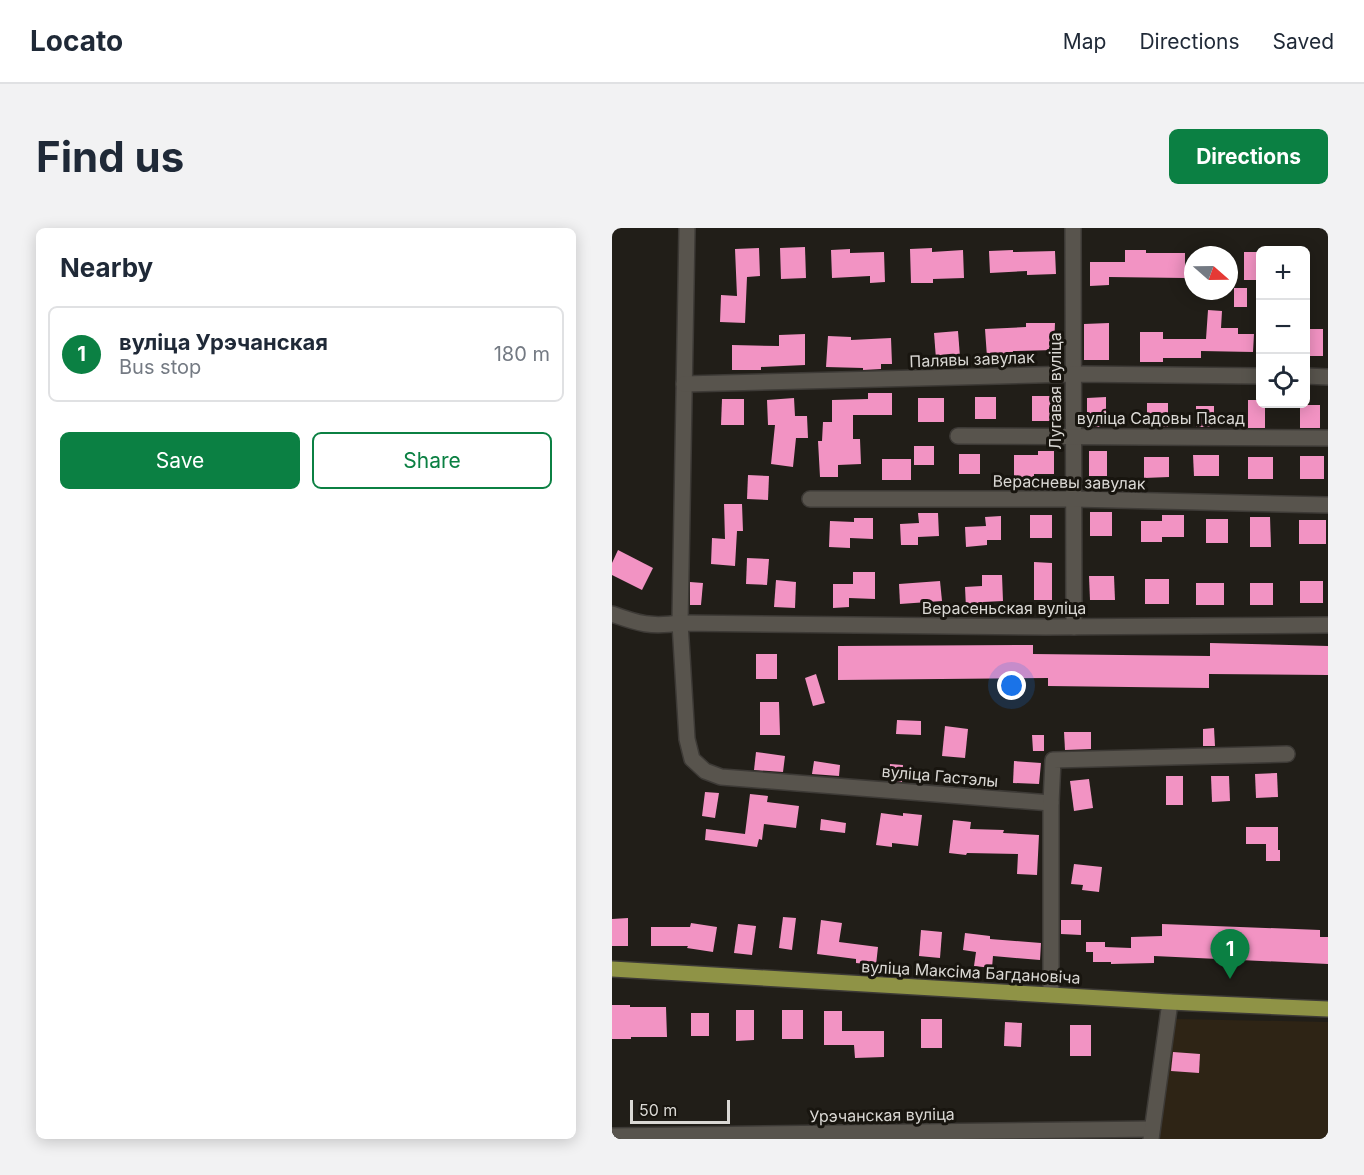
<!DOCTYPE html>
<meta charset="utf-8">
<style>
body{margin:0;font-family:Inter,sans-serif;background:#f2f2f3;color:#1f2937}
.controls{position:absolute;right:18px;top:18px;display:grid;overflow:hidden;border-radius:9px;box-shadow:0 3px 15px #0003}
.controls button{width:54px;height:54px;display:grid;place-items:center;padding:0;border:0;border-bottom:2px solid #e0e1e3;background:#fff;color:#1f2937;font:30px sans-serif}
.compass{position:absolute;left:572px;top:18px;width:54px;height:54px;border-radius:50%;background:#fff;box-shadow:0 3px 15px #0003;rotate:110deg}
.scale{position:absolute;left:18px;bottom:15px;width:100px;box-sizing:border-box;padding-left:6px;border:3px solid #dad8d4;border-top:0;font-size:16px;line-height:21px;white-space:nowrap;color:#dad8d4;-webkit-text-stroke:4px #18150f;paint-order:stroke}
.you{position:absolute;left:400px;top:458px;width:21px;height:21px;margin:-15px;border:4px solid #fff;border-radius:50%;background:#1a73e8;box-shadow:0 0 0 9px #1a73e833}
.badge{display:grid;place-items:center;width:39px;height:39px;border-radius:50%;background:#0b8043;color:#fff;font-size:20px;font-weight:700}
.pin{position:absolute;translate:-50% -50px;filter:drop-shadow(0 2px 3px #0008)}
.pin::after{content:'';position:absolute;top:32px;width:21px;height:18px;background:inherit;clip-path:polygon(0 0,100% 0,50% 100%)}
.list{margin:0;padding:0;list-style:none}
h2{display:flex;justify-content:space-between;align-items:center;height:78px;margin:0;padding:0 24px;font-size:26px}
h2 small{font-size:20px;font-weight:400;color:#747a83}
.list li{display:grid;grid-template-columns:39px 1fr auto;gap:18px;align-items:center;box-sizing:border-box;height:96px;margin:0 12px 12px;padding:0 12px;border:2px solid #e0e1e3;border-radius:9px}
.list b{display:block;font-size:22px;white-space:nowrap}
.list p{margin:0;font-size:20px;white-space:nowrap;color:#747a83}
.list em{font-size:20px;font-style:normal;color:#747a83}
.actions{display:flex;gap:12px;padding:18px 24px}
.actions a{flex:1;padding:14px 0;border:2px solid #0b8043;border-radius:9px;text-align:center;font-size:21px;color:#0b8043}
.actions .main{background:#0b8043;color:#fff}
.icon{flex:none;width:33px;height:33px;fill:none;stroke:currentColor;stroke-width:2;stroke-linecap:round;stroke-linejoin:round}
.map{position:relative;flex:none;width:716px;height:911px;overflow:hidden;border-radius:9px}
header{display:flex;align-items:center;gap:36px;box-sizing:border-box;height:84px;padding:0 30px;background:#fff;border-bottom:2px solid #e0e1e3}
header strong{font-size:28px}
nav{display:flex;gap:33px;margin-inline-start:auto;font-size:21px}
.intro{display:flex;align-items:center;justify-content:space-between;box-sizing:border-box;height:144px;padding:0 36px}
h1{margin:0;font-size:42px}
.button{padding:15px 27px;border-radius:9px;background:#0b8043;color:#fff;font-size:21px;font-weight:700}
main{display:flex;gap:36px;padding:0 36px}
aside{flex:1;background:#fff;border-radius:9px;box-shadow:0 3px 15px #0003}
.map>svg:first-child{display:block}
.industrial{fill:#2e2415}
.building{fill:#f293c3}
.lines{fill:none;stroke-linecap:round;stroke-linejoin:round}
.minor-casing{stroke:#3d3a36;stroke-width:18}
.major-casing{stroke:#3d3a36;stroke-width:18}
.minor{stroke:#58544d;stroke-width:15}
.major{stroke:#8f9346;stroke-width:15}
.labels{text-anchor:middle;stroke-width:6;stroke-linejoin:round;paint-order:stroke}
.street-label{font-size:16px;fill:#dad8d4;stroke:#18150f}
</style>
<header>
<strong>Locato</strong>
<nav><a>Map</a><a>Directions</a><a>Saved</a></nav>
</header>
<div class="intro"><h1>Find us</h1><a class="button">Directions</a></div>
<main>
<aside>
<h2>Nearby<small></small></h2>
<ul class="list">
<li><span class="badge">1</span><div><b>вуліца Урэчанская</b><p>Bus stop</p></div><em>180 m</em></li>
</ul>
<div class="actions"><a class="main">Save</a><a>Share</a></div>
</aside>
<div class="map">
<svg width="716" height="911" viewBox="0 0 716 911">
<rect width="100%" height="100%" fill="#211e18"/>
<polygon class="industrial" points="563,791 716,794 716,911 547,911"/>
<g class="building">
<polygon points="193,19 194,50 169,51 168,20"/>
<polygon points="147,20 148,48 135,49 133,95 108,94 109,67 125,68 123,21"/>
<polygon points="320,20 320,24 351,22 352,50 321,51 321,55 299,55 298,21"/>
<polygon points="238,21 238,25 272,24 273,54 258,55 258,48 220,50 219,22"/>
<polygon points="401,22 401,24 443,23 444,46 415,47 415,43 378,45 377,23"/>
<polygon points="513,22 534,22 534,25 573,25 573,50 497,49 497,57 478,58 478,34 513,34"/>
<rect x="632" y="24" width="16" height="28"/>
<rect x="622" y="60" width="13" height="19"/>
<polygon points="596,82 610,83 609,100 626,100 626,106 642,106 641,124 589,123 589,130 551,130 551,134 528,134 528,104 551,104 551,111 594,111"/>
<polygon points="414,95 443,95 442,122 401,123 401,127 375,129 373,101 414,99"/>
<polygon points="497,95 497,132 472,132 472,96"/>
<rect x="693" y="101" width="18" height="27"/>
<polygon points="346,103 348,129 324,131 322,105"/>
<polygon points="193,106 193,137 149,139 149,142 120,142 120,117 167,118 167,107"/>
<polygon points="216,108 239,109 239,112 279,110 280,136 269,136 269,141 251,142 251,140 214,139"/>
<polygon points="256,165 280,165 280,187 241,187 241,211 248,211 249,236 226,237 226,249 208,249 206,213 210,213 211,194 220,194 220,172 256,171"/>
<rect x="420" y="168" width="19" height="25"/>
<rect x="363" y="169" width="21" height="22"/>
<polygon points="494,169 494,199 475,199 475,170"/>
<polygon points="182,170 183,188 195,188 196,210 184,210 181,239 159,236 163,197 156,197 155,172"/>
<rect x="306" y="170" width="26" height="24"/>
<polygon points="110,171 132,171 132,197 109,197"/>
<polygon points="636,172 648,172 648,176 653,176 653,200 636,200"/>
<rect x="535" y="175" width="21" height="24"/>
<rect x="688" y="177" width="20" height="23"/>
<rect x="584" y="178" width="18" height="21"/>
<rect x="302" y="218" width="20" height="19"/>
<polygon points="426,223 442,223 442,246 422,246 422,255 402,256 402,227 426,227"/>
<rect x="477" y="223" width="18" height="25"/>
<rect x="347" y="226" width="21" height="20"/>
<polygon points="581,227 607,227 607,248 582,248"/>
<rect x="688" y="228" width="24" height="23"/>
<polygon points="532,229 557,229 557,249 532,250"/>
<rect x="636" y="229" width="25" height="22"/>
<rect x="270" y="231" width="29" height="21"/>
<polygon points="136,247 157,248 156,272 135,271"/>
<polygon points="112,276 130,276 131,303 125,303 123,338 99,336 100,310 113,311"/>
<rect x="478" y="284" width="22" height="24"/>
<polygon points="306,285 326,285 327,308 306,309 306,317 289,317 288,296 307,295"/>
<rect x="418" y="287" width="22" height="23"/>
<polygon points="550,287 572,287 572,309 550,309 550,314 529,314 529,293 550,293"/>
<polygon points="389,288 389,312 375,312 375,317 354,319 353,299 374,298 373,289"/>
<polygon points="638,289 658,289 659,319 638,319"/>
<polygon points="242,290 261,290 261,311 238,310 238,320 217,319 218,293 242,294"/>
<rect x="594" y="291" width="22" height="24"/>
<rect x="687" y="292" width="27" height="24"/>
<polygon points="6,322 41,340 30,362 0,347 0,335"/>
<polygon points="135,330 157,331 155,357 134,356"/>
<polygon points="422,334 440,335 440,372 422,372"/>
<polygon points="241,344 263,344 263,371 237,370 237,379 221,380 221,356 241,356"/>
<polygon points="370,347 390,347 391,373 371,374 371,379 354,380 353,359 370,358"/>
<polygon points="477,348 502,348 503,372 478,372"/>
<rect x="533" y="351" width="24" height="25"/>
<polygon points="164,352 184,354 183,380 162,379"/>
<polygon points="328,353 330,373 288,376 287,356"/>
<rect x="688" y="353" width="23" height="22"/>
<polygon points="78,354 91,355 89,377 78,377"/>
<rect x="584" y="355" width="28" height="22"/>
<rect x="638" y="355" width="23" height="22"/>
<polygon points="598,415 716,418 716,447 597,446 597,460 436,458 436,450 226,452 226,418 421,417 421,426 598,428"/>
<rect x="144" y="426" width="21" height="25"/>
<polygon points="204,446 213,475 201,478 193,450"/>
<polygon points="148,474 167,474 168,507 148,507"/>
<polygon points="285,492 309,493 309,507 284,506"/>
<polygon points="333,498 356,501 353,530 330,528"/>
<polygon points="602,500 603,518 591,518 591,501"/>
<polygon points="452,504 479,504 479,521 453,522"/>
<polygon points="420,507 432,507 432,523 421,523"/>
<polygon points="144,524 173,528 171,544 142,542"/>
<polygon points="202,533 228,537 227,548 200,546"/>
<polygon points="402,533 429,535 427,556 401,555"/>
<polygon points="278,536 291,537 290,554 277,552"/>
<polygon points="665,545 666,569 644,570 643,546"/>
<rect x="554" y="548" width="17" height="29"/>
<polygon points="599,548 617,548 618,573 600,574"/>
<polygon points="477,551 481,580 462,583 458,553"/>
<polygon points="93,564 107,565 103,590 90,588"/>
<polygon points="138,566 156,568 155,574 187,578 184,600 152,596 150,612 147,611 145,619 93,612 94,601 133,606"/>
<polygon points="269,585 291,588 291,585 310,587 306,618 280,615 280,619 264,617"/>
<polygon points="209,591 234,595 233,605 208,602"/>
<polygon points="341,592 359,594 358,601 392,602 391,605 427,607 425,647 405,646 406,626 355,625 354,627 337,625"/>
<polygon points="634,599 666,599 666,622 668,622 668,633 654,633 654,616 634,616"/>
<polygon points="462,636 490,639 487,664 470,662 471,657 459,656"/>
<polygon points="171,689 184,690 180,722 167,720"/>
<polygon points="16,690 16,718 0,718 0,691"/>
<polygon points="209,692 230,695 227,714 266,719 264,737 244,735 244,731 205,726"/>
<polygon points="449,692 469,692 469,707 449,706"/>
<polygon points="79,695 105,699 101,724 75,720 76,718 39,718 39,699 78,699"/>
<polygon points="126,696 144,698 140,727 122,725"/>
<polygon points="550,696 708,702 708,709 716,709 716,736 542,728 542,735 499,736 499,734 481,734 481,724 474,724 474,714 493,714 493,719 519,720 519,709 550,708"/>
<polygon points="309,702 330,704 328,730 307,728"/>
<polygon points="353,705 378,708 378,711 429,715 428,732 381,728 380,740 362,738 364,724 351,722"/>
<polygon points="0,777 18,777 18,779 54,779 55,809 19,809 19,811 0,811"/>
<polygon points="124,782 142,782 142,812 124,813"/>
<rect x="170" y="782" width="21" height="29"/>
<polygon points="212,783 230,783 230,803 272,803 272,829 243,830 242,817 212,817"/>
<rect x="79" y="785" width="18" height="23"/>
<rect x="309" y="791" width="21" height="29"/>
<polygon points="393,794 410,795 409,819 392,818"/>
<rect x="458" y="797" width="21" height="31"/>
<polygon points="561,824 588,826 587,845 559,843"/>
</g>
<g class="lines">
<g class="minor-casing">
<g id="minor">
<polyline points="75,0 68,395 75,511 80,531 93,543 109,549 439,575"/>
<polyline points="461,0 462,399"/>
<polyline points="694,148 716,149"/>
<polyline points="72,156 462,146 648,148"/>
<polyline points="346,208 716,210"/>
<polyline points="198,271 462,271 716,277"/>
<path d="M0 386C27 396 39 399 68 395L434 399 716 397"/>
<polyline points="439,767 439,575 441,532 675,526"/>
<polyline points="0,908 540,901"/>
<polyline points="539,911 558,774"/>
</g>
</g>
<g class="major-casing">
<polyline id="major" points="0,741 558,774 716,781"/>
</g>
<use href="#minor" class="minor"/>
<use href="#major" class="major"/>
</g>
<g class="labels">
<g class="street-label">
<text transform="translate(360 131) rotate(-2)" y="6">Палявы завулак</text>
<text transform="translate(443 163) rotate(-90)" y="6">Лугавая вуліца</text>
<text x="549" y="196">вуліца Садовы Пасад</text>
<text transform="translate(457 254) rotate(1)" y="6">Верасневы завулак</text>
<text x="392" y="386">Верасеньская вуліца</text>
<text transform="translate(328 548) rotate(5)" y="6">вуліца Гастэлы</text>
<text transform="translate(359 744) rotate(3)" y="6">вуліца Максіма Багдановіча</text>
<text transform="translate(270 887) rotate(-1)" y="6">Урэчанская вуліца</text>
</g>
</g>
</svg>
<div class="controls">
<button>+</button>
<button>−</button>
<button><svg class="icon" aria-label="locate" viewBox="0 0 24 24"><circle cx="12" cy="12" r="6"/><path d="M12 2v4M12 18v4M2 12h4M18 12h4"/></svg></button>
</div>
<svg class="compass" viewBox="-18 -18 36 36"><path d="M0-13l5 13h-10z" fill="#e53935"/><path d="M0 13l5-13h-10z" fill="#747a83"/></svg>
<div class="scale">50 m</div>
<div class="you"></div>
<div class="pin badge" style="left:618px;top:751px">1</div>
</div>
</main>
